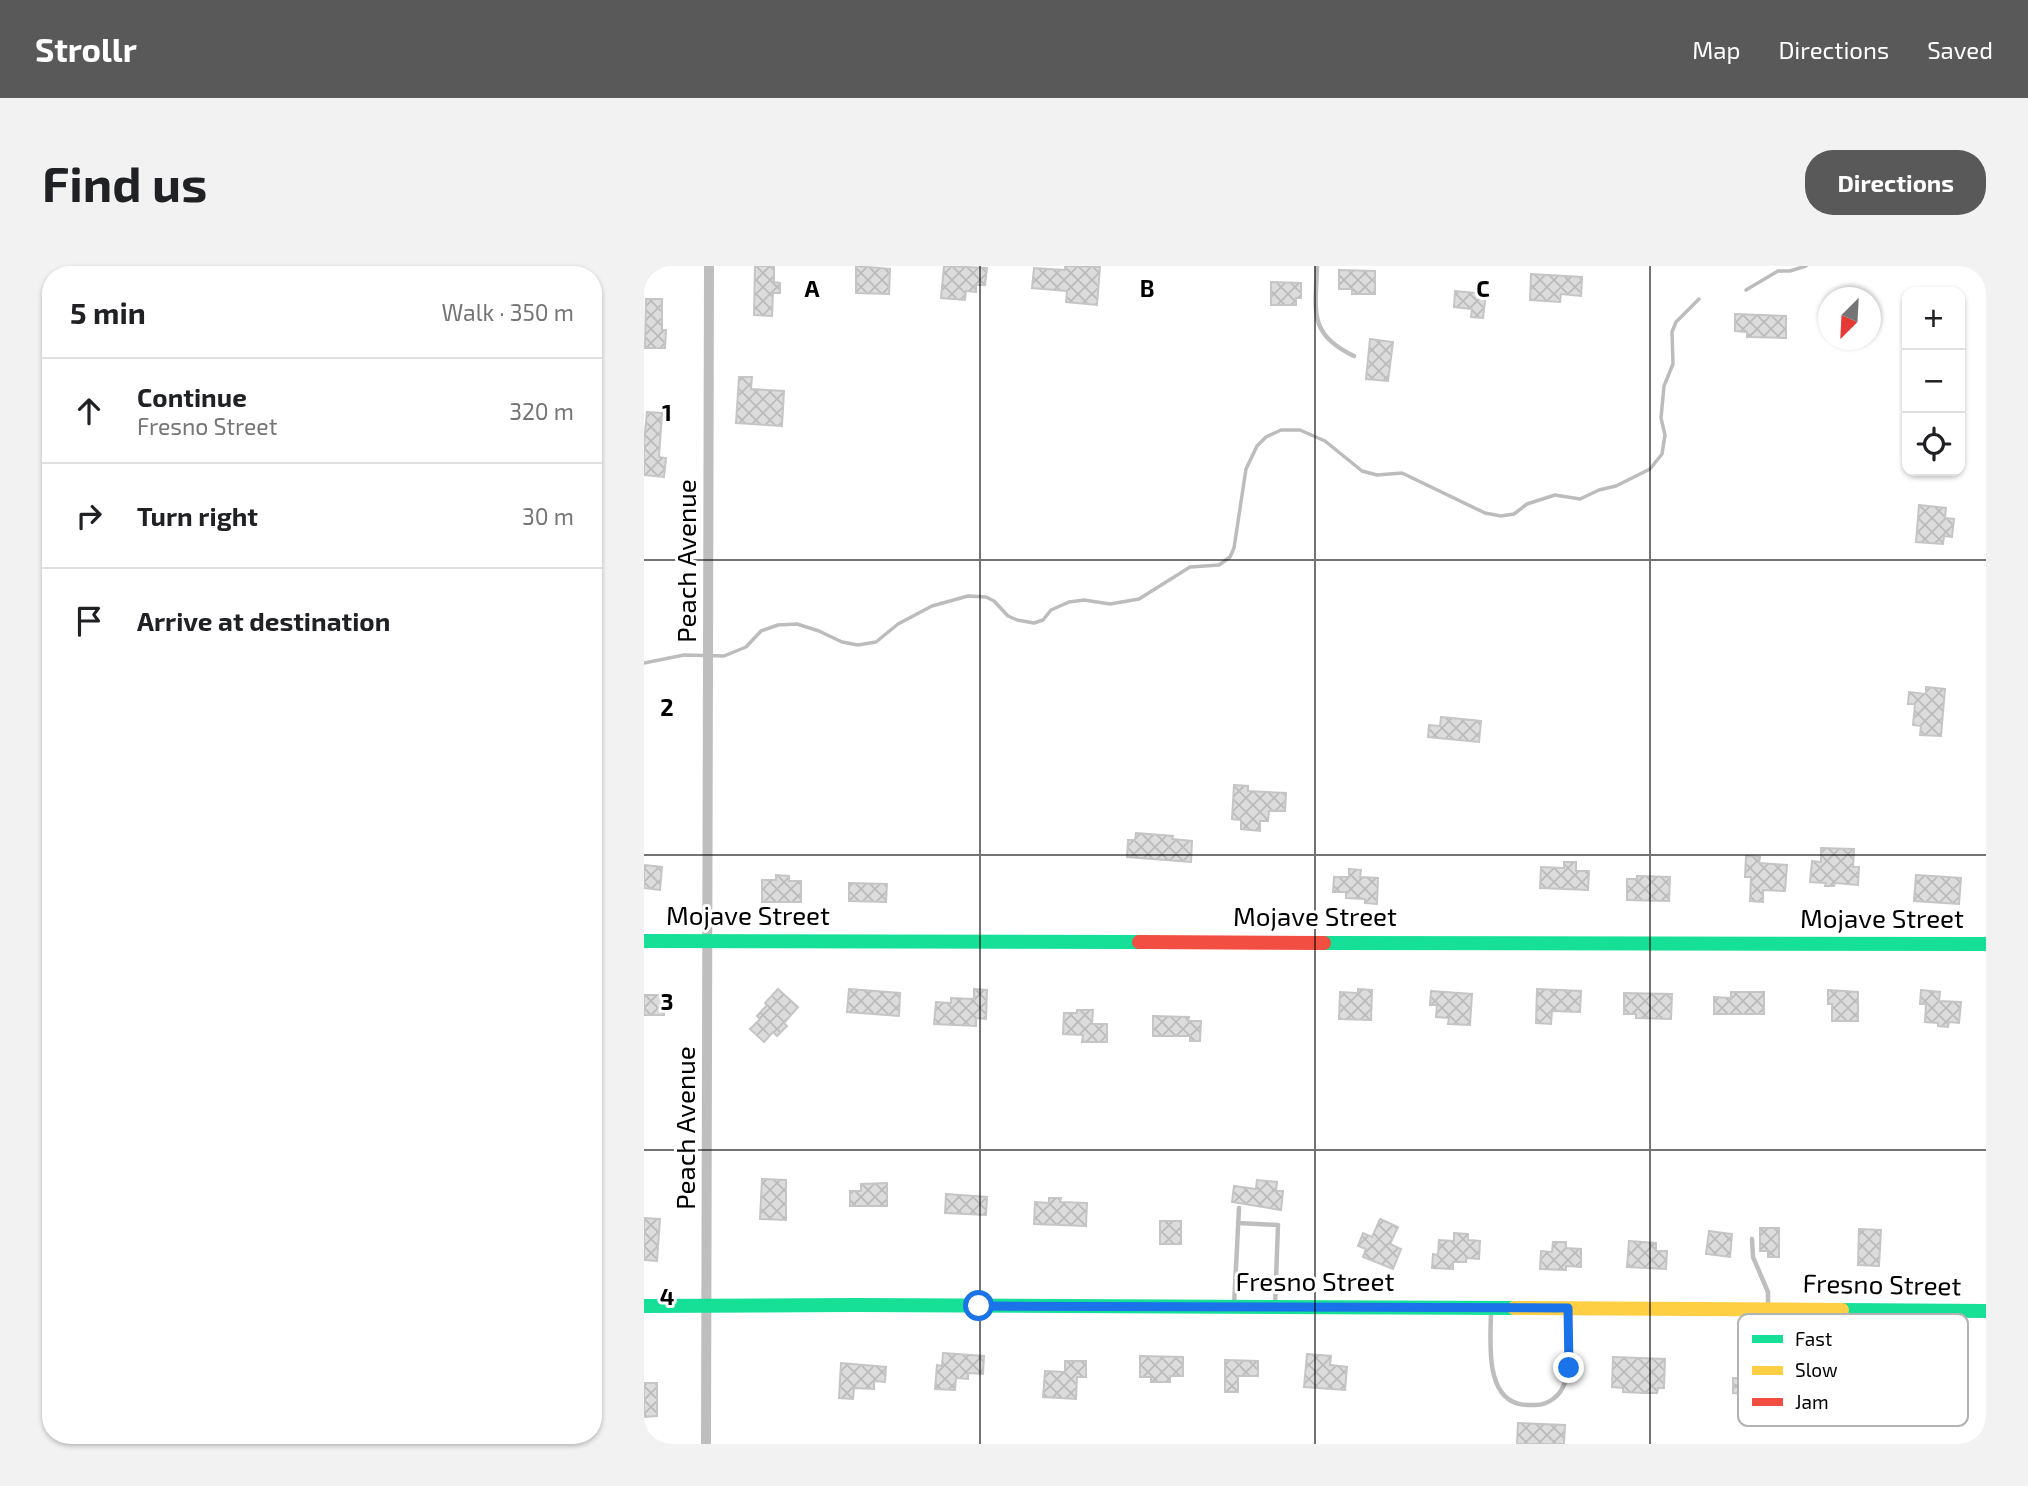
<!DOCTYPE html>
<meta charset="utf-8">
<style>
body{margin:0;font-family:"Exo 2",sans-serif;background:#f2f2f2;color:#202124}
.controls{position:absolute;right:21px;top:21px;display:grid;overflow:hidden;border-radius:14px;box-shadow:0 2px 5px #0004}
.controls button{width:63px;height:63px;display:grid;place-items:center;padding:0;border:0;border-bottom:2px solid #e0e0e0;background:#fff;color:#202124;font:35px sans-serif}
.compass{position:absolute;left:1174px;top:21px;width:63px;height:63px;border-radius:50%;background:#fff;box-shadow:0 2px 5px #0004;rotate:204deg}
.stop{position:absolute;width:21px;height:21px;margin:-16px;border:5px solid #1a73e8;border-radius:50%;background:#fff}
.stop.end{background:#1a73e8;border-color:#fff;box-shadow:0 2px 7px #0008}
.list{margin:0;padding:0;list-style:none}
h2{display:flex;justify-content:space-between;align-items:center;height:91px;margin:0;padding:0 28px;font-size:30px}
h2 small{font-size:23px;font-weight:400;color:#757577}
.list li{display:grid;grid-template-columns:46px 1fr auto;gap:21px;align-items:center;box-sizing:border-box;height:105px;padding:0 28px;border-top:2px solid #e0e0e0}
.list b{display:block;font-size:26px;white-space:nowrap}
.list p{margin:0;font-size:23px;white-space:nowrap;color:#757577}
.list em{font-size:23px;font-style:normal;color:#757577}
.icon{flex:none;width:38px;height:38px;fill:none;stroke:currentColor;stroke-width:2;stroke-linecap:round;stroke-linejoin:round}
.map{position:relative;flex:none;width:1342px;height:1178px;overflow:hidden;border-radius:28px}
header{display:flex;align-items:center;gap:42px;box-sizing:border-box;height:98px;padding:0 35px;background:#595959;color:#fff}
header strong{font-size:33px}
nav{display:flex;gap:38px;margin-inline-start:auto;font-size:24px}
.intro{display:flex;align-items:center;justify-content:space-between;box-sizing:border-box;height:168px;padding:0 42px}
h1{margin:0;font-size:49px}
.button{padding:18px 32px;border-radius:28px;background:#595959;color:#fff;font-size:24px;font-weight:700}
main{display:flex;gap:42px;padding:0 42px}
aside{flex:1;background:#fff;border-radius:28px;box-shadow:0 2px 5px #0004}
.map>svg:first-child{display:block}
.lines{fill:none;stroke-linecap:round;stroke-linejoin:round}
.stream{stroke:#bcbcbc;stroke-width:3.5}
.building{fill:url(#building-cross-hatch);stroke:#c5c5c5;stroke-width:2}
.lane{stroke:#bebebe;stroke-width:4.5}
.street{stroke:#bebebe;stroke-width:10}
.fast{stroke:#16e098;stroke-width:14}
.slow{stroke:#ffcf43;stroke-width:14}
.jam{stroke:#f24e42;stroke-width:14}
.route{stroke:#1a73e8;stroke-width:9}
.grid{fill:none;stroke:#000;stroke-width:2;stroke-opacity:0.55}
.labels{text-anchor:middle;stroke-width:6;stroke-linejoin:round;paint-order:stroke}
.street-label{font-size:26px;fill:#000;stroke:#fff}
.key{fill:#fff;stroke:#b2b2b2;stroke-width:2}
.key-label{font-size:19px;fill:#000}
.grid-label{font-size:23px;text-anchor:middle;font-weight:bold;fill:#000;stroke:#fff;stroke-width:6;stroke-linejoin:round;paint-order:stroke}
</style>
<header>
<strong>Strollr</strong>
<nav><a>Map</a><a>Directions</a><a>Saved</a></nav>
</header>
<div class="intro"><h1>Find us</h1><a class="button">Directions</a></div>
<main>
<aside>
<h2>5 min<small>Walk · 350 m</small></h2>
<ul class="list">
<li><svg class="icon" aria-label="ahead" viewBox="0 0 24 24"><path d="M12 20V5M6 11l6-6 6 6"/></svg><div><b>Continue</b><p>Fresno Street</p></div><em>320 m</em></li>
<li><svg class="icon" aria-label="right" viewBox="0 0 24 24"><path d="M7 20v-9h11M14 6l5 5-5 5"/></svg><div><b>Turn right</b></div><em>30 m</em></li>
<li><svg class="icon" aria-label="arrive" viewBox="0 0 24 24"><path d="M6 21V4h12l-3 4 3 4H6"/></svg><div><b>Arrive at destination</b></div></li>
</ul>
</aside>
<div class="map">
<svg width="1342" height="1178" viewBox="0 0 1342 1178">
<defs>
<pattern id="building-cross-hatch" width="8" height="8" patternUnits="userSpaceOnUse" patternTransform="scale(1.75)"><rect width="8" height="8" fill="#dcdcdc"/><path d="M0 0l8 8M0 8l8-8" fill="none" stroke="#bbb"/></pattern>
</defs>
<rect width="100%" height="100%" fill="#fff"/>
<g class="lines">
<g class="stream">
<polyline points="1102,24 1134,5 1146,5 1162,0"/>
<polyline points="0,397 40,389 80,390 102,381 117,365 134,359 153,358 175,365 198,376 214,379 232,376 254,358 288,340 324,330 342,331 350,335 364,350 373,354 390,357 399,354 407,344 425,336 440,334 466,338 495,333 546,301 575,299 586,291 590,282 602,203 613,180 622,171 637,164 656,164 681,175 718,205 733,209 758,207 841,247 857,250 870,248 883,238 911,229 936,233 955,224 972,220 1006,203 1018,188 1021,169 1017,152 1020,120 1029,98 1028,66 1032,56 1055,33"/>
</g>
</g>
<g class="building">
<polygon points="111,0 130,0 130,16 136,17 136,27 129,27 128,50 110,49"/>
<polygon points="212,0 246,3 245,28 212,27"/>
<polygon points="300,0 343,2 341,19 332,19 332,26 322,25 321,34 297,32"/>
<polygon points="421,0 456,1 453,39 422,36 423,25 388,22 390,2 421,4"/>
<polygon points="695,4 731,5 731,28 708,28 708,23 695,23"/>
<polygon points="887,8 938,11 937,30 917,28 916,36 886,34"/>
<polygon points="627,16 657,17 657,32 652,32 652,39 627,39"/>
<polygon points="811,25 842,28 839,52 827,51 828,43 810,41"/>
<polygon points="2,33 18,33 18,64 22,64 21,82 1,82"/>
<polygon points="1091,48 1142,50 1142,72 1103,71 1103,66 1091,65"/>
<polygon points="726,73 749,76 744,115 722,113"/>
<polygon points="95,111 108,111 107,123 140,125 138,160 92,157"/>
<polygon points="3,146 18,147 15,191 22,192 20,211 0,209 0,177"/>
<polygon points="1275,239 1302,242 1301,252 1310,253 1308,271 1300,270 1299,278 1272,276"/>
<polygon points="1282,421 1301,423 1297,470 1276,469 1277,460 1269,459 1271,438 1264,438 1265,426 1282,428"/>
<polygon points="797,451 837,455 835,476 784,471 785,459 796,460"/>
<polygon points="590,519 604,520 604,525 642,527 641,545 625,545 624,555 616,555 616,565 597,563 597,554 588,553"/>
<polygon points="492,567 529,570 528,573 548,575 547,596 483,591 484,574 491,574"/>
<polygon points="1177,582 1210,583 1209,601 1215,601 1214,619 1191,617 1190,620 1181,620 1182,617 1166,616 1168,595 1177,596"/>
<polygon points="1102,590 1116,591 1115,597 1143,599 1141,625 1119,624 1119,636 1106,635 1107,611 1101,611"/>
<polygon points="920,596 932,596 932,605 945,605 944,624 896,622 897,601 920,602"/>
<polygon points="0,599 18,601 16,624 0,622"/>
<polygon points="705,603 717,604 716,611 734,612 733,638 721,637 721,633 702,632 702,626 689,626 690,611 705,611"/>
<polygon points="132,609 145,610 145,615 157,615 157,636 118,636 118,614 132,614"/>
<polygon points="1272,609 1317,612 1315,638 1270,635"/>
<polygon points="993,610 1026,611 1025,635 983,634 983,613 993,613"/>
<polygon points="205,617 243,618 242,636 205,635"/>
<polygon points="134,723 154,741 140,757 143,760 133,770 129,766 120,776 106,763 116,753 113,750 123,739 121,737"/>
<polygon points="205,723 256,727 255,750 203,746"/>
<polygon points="330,723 343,724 342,753 332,752 332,760 290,758 292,736 307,737 307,732 330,733"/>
<polygon points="714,723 728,724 727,754 695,753 696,726 714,727"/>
<polygon points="893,723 937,725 936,746 908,745 907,758 892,757"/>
<polygon points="1184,724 1214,726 1214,755 1188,755 1188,738 1184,738"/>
<polygon points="1277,724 1296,726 1295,735 1317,736 1315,757 1305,756 1304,761 1294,760 1294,757 1281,756 1282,738 1276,738"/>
<polygon points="787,725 828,728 826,759 804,758 805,752 792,751 793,739 786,739"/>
<polygon points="1087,726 1120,726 1120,748 1070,748 1070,731 1087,732"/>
<polygon points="980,727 1028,728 1027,753 992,752 992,748 980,748"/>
<rect x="0" y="729" width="20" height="20"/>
<polygon points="433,744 449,744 448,758 463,758 463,776 438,776 439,769 419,768 420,747 433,747"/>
<polygon points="509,750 545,751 544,755 557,755 556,775 546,775 546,770 509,770"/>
<polygon points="118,913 142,914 142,954 116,953"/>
<polygon points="613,914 633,916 632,925 639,925 637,944 588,936 590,920 612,923"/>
<polygon points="243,917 243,940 206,940 206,925 217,925 217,918"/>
<polygon points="302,928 343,931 342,949 301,947"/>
<polygon points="405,932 417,932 416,936 443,937 442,960 390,958 391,936 405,937"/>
<polygon points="0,952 16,953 13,995 0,994"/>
<polygon points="736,953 754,961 746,978 757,983 749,1003 719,991 722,983 714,980 719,967 728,971"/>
<rect x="516" y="955" width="21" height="23"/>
<polygon points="1116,962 1135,962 1135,991 1124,991 1124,985 1116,985"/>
<polygon points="1215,963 1237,964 1235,1000 1214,999"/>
<polygon points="1065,965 1088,968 1086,991 1062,988"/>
<polygon points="810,967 824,968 824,974 836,975 835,993 822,992 822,996 809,996 809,1003 788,1002 789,988 794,989 795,974 810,975"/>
<polygon points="985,975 1012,977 1012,985 1023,985 1022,1003 983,1001"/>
<polygon points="909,976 922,976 922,982 937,983 937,1001 922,1000 922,1004 896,1003 897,985 908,986"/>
<polygon points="299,1087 340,1090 339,1108 324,1107 324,1113 312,1112 311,1124 291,1123 293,1099 298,1100"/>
<polygon points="663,1088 687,1090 686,1099 703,1101 701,1124 660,1121"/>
<polygon points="496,1090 539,1091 539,1110 526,1110 526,1116 507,1116 507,1111 496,1111"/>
<polygon points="969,1091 1021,1093 1020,1122 1014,1122 1013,1127 1001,1127 979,1126 979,1122 968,1121"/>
<polygon points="581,1094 614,1095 614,1110 594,1110 594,1126 581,1126"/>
<polygon points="421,1095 442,1095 442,1111 433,1111 432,1133 399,1131 401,1105 421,1106"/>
<polygon points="197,1097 242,1101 241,1116 230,1115 230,1123 210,1122 209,1133 195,1132"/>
<polygon points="1089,1112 1137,1114 1136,1135 1100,1134 1100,1128 1089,1127"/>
<polygon points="0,1117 13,1117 13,1150 0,1151"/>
<polygon points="874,1157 921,1159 920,1178 873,1178"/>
</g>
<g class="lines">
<g class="lane">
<path d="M673 0C672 44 663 68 710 90"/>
<polyline points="594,957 634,959 631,1040"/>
<polyline points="1108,973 1109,991 1124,1026 1124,1042"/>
<polyline points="590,1040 595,942"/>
<path d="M847 1044C847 1070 840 1126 872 1137 876 1139 883 1139 888 1139 901 1140 913 1133 919 1121 930 1101 925 1069 924 1047"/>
</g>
<polyline class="street" points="62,1178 65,0"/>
<g class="fast">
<polyline points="0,675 495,676"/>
<polyline points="680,677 1342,678"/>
<polyline points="0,1040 211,1039 870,1042"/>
<polyline points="1198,1044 1342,1045"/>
</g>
<polyline class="slow" points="870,1042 1198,1044"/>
<polyline class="jam" points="495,676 680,677"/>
</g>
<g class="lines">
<polyline class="route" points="335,1040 924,1042 925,1102"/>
</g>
<path class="grid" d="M336 0V1178M671 0V1178M1006 0V1178M0 294H1342M0 589H1342M0 884H1342"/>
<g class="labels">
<g class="street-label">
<text transform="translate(43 295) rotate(-90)" y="9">Peach Avenue</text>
<text x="104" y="659">Mojave Street</text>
<text x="671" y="660">Mojave Street</text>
<text x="1238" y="662">Mojave Street</text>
<text transform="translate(42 862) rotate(-90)" y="9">Peach Avenue</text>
<text x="671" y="1025">Fresno Street</text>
<text transform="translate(1238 1019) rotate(1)" y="9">Fresno Street</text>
</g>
</g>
<rect x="1094" y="1048" width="230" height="112" rx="10" class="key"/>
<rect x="1108" y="1069" width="31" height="8" fill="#16e098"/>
<rect x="1108" y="1100" width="31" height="9" fill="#ffcf43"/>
<rect x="1108" y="1132" width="31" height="8" fill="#f24e42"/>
<g class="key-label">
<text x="1151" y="1080">Fast</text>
<text x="1151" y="1111">Slow</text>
<text x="1151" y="1143">Jam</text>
</g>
<g class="grid-label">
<text x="168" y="31">A</text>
<text x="503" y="31">B</text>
<text x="839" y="31">C</text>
<text x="23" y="155">1</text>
<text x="23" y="450">2</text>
<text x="23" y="744">3</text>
<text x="23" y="1039">4</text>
</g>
</svg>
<div class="controls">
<button>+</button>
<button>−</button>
<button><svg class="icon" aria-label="locate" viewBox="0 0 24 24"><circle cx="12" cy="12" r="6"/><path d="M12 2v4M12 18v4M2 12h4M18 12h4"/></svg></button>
</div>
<svg class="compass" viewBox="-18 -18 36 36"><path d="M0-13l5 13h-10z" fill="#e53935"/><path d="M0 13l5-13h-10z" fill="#757577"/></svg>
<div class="stop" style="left:335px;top:1040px"></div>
<div class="stop end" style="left:925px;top:1102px"></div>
</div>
</main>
